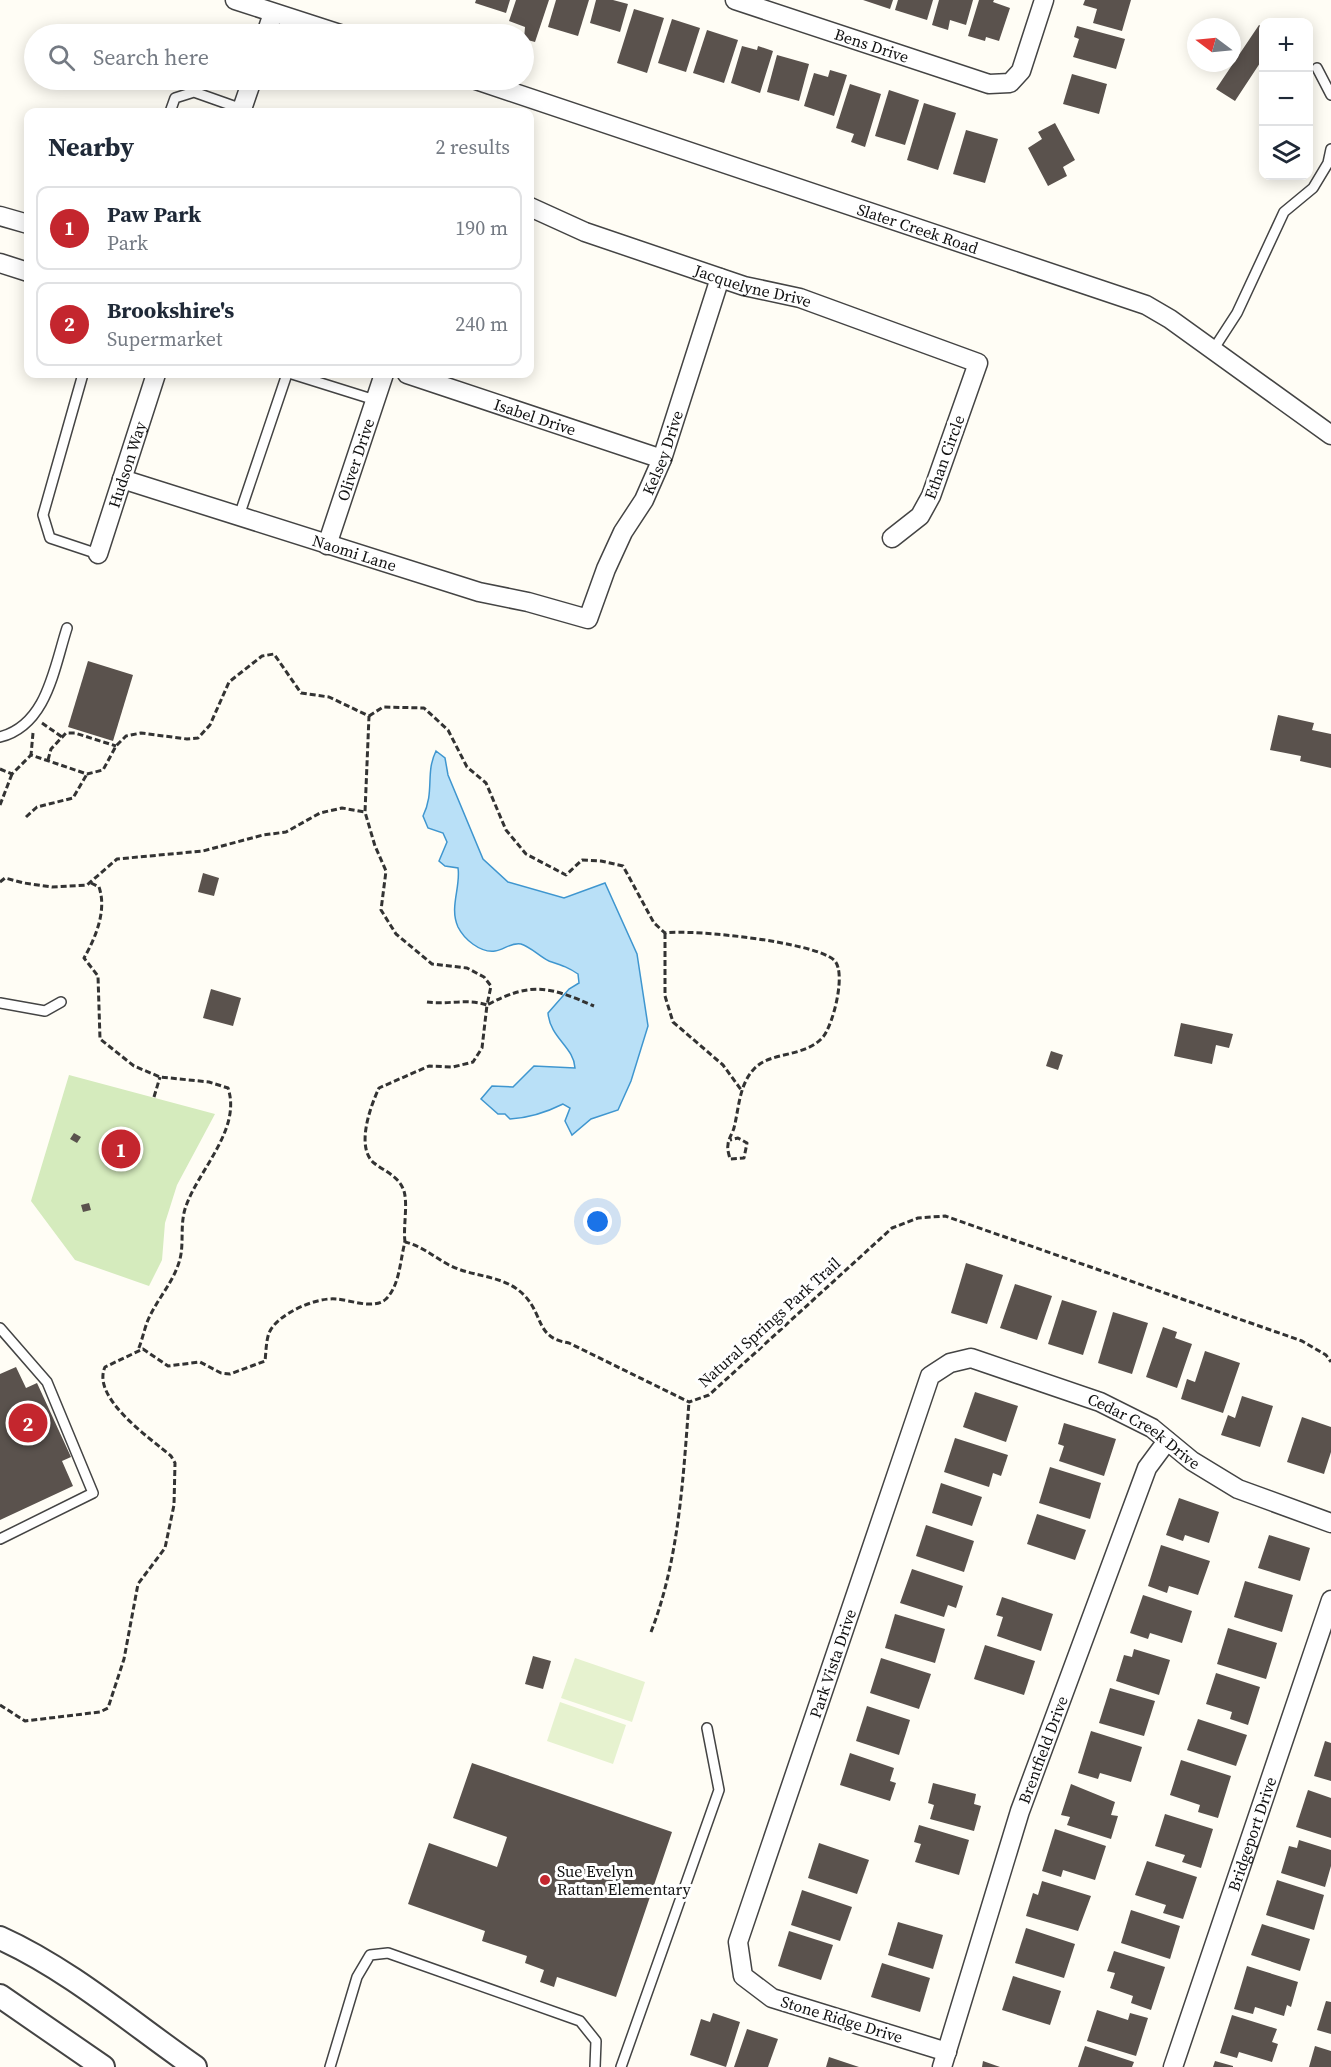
<!DOCTYPE html>
<meta charset="utf-8">
<style>
body{margin:0;font-family:"Source Serif 4",serif;background:#f6f6f7;color:#1f2937}
.controls{position:absolute;right:18px;top:18px;display:grid;overflow:hidden;border-radius:12px;box-shadow:0 3px 15px #0003}
.controls button{width:54px;height:54px;display:grid;place-items:center;padding:0;border:0;border-bottom:2px solid #e0e1e3;background:#fff;color:#1f2937;font:30px sans-serif}
.compass{position:absolute;left:1187px;top:18px;width:54px;height:54px;border-radius:50%;background:#fff;box-shadow:0 3px 15px #0003;rotate:286deg}
.you{position:absolute;left:598px;top:1222px;width:21px;height:21px;margin:-15px;border:4px solid #fff;border-radius:50%;background:#1a73e8;box-shadow:0 0 0 9px #1a73e833}
.badge{display:grid;place-items:center;width:39px;height:39px;border-radius:50%;background:#c4262e;color:#fff;font-size:20px;font-weight:700}
.pin{position:absolute;translate:-50% -50%;border:3px solid #fff;box-shadow:0 2px 6px #0006}
.list{margin:0;padding:0;list-style:none}
h2{display:flex;justify-content:space-between;align-items:center;height:78px;margin:0;padding:0 24px;font-size:26px}
h2 small{font-size:20px;font-weight:400;color:#747a83}
.list li{display:grid;grid-template-columns:39px 1fr auto;gap:18px;align-items:center;box-sizing:border-box;height:84px;margin:0 12px 12px;padding:0 12px;border:2px solid #e0e1e3;border-radius:12px}
.list b{display:block;font-size:22px;white-space:nowrap}
.list p{margin:0;font-size:20px;white-space:nowrap;color:#747a83}
.list em{font-size:20px;font-style:normal;color:#747a83}
.icon{flex:none;width:33px;height:33px;fill:none;stroke:currentColor;stroke-width:2;stroke-linecap:round;stroke-linejoin:round}
.map{position:relative;flex:none;width:1331px;height:2067px;overflow:hidden}
.search{position:absolute;background:#fff;box-shadow:0 3px 15px #0003;left:24px;top:24px;width:510px;height:66px;display:flex;align-items:center;gap:15px;box-sizing:border-box;padding:0 21px;border-radius:33px;color:#747a83;font-size:22px}
.panel{position:absolute;background:#fff;box-shadow:0 3px 15px #0003;left:24px;top:108px;width:510px;height:270px;border-radius:12px}
.map>svg:first-child{display:block}
.green{fill:#d5ebbd}
.pitch{fill:#e6f2cf}
.water{fill:#b9e0f7;stroke:#3f96cf;stroke-width:1.5}
.building{fill:#5a524d}
.lines{fill:none;stroke-linecap:round;stroke-linejoin:round}
.service-casing{stroke:#444;stroke-width:12}
.minor-casing{stroke:#444;stroke-width:21}
.tertiary-casing{stroke:#444;stroke-width:26}
.path{stroke:#333;stroke-width:3;stroke-dasharray:6 3;stroke-linecap:butt}
.service{stroke:#fff;stroke-width:9}
.minor{stroke:#fff;stroke-width:18}
.tertiary{stroke:#fff;stroke-width:22}
.poi-dot{fill:#c4262e;stroke:#fff;stroke-width:2}
.labels{text-anchor:middle;stroke-width:6;stroke-linejoin:round;paint-order:stroke}
.street-label{font-size:16px;fill:#111;stroke:#fff}
.poi-label{font-size:16px;fill:#111;stroke:#fff;text-anchor:start}
</style>
<div class="map">
<svg width="1331" height="2067" viewBox="0 0 1331 2067">
<rect width="100%" height="100%" fill="#fffdf5"/>
<polygon class="green" points="69,1075 215,1114 177,1185 165,1223 162,1260 149,1286 75,1260 31,1201"/>
<g class="pitch">
<polygon points="575,1658 645,1682 632,1722 561,1698"/>
<polygon points="560,1702 626,1725 613,1764 547,1741"/>
</g>
<path class="water" d="M436 751 445 758 448 775 483 859 508 882 564 898 605 883 637 954 648 1026 631 1081 618 1110 591 1119 572 1135 565 1121 570 1108 563 1104C547 1112 528 1118 510 1119L505 1114H498L481 1099 492 1086 513 1087 534 1066 575 1068C574 1047 550 1038 548 1013L569 989 579 983 578 974C568 967 561 965 549 961 540 957 531 947 521 944 511 942 504 950 495 951 480 953 464 939 458 927 449 907 461 887 458 868L445 866 439 861 447 842 443 833 428 828 423 816C435 792 425 773 436 751Z"/>
<g class="building">
<polygon points="476,0 510,0 506,13 475,3"/>
<polygon points="516,0 549,0 535,42 524,39 525,27 509,21"/>
<polygon points="556,0 589,0 578,36 548,27"/>
<polygon points="596,0 613,0 628,4 620,32 590,23"/>
<polygon points="863,0 893,0 890,9"/>
<polygon points="898,0 933,0 927,20 895,10"/>
<polygon points="939,0 973,0 966,25 950,20 948,30 932,25"/>
<polygon points="979,0 994,0 993,2 1010,8 999,41 986,37 985,41 968,36"/>
<polygon points="1085,0 1131,0 1122,31 1093,23 1097,9 1083,5"/>
<polygon points="634,9 664,18 647,73 617,63"/>
<polygon points="672,19 700,28 686,72 658,63"/>
<polygon points="1259,25 1264,28 1264,65 1260,63 1235,101 1216,89"/>
<polygon points="1077,26 1125,39 1116,69 1073,57 1079,39 1074,37"/>
<polygon points="707,30 738,40 724,83 693,73"/>
<polygon points="742,46 757,50 758,46 773,51 760,93 731,83"/>
<polygon points="777,55 809,64 799,101 767,92"/>
<polygon points="830,70 847,75 834,116 804,106 814,73 828,77"/>
<polygon points="1072,74 1107,84 1099,114 1063,104"/>
<polygon points="850,84 881,94 865,147 851,142 854,134 836,128"/>
<polygon points="889,90 919,100 905,145 875,136"/>
<polygon points="924,103 956,113 938,170 907,160"/>
<polygon points="1055,123 1075,160 1063,167 1067,176 1048,186 1028,148 1042,139 1038,132"/>
<polygon points="966,130 998,139 985,183 953,174"/>
<polygon points="88,661 133,675 113,741 68,727"/>
<polygon points="1278,715 1314,723 1312,730 1331,734 1331,768 1300,761 1301,756 1270,750"/>
<polygon points="203,873 219,878 214,896 198,892"/>
<polygon points="211,989 241,998 233,1026 203,1018"/>
<polygon points="1181,1023 1233,1034 1229,1048 1216,1045 1212,1064 1174,1056"/>
<polygon points="1051,1051 1063,1055 1058,1070 1046,1066"/>
<polygon points="74,1133 81,1137 77,1143 70,1139"/>
<polygon points="89,1203 91,1210 83,1212 81,1205"/>
<polygon points="966,1263 1003,1275 987,1324 951,1313"/>
<polygon points="1015,1284 1052,1296 1037,1340 1000,1328"/>
<polygon points="1062,1300 1097,1311 1083,1355 1048,1344"/>
<polygon points="1113,1312 1148,1323 1132,1374 1098,1363"/>
<polygon points="1163,1327 1177,1332 1175,1338 1192,1344 1177,1388 1146,1377"/>
<polygon points="1205,1351 1240,1363 1223,1413 1181,1399 1187,1379 1195,1382"/>
<polygon points="16,1367 26,1388 37,1383 71,1457 62,1461 73,1486 0,1520 0,1374"/>
<polygon points="975,1392 1018,1406 1006,1442 963,1427"/>
<polygon points="1242,1396 1273,1406 1260,1447 1221,1435 1228,1415 1235,1418"/>
<polygon points="1302,1417 1331,1427 1331,1452 1324,1474 1287,1462"/>
<polygon points="1064,1423 1116,1439 1104,1476 1059,1461 1064,1446 1058,1444"/>
<polygon points="955,1438 1008,1455 1001,1476 993,1473 989,1487 944,1472"/>
<polygon points="1050,1467 1101,1483 1090,1519 1039,1503"/>
<polygon points="941,1483 982,1497 972,1526 932,1513"/>
<polygon points="1179,1498 1219,1512 1209,1543 1185,1535 1183,1541 1166,1535"/>
<polygon points="1037,1514 1086,1530 1075,1560 1027,1544"/>
<polygon points="926,1525 974,1541 964,1572 916,1556"/>
<polygon points="1269,1535 1310,1548 1300,1581 1258,1568"/>
<polygon points="1161,1545 1210,1561 1198,1595 1169,1586 1167,1593 1148,1586"/>
<polygon points="912,1569 963,1586 956,1608 948,1605 944,1617 900,1603"/>
<polygon points="1245,1581 1293,1595 1282,1632 1234,1617"/>
<polygon points="1143,1595 1192,1611 1182,1643 1150,1633 1148,1639 1130,1633"/>
<polygon points="1002,1597 1053,1614 1041,1651 997,1636 1003,1617 996,1615"/>
<polygon points="895,1614 945,1629 935,1663 885,1648"/>
<polygon points="1228,1628 1277,1643 1266,1679 1217,1664"/>
<polygon points="985,1645 1035,1661 1024,1695 974,1679"/>
<polygon points="1134,1649 1170,1660 1159,1695 1116,1681 1124,1655 1132,1657"/>
<polygon points="533,1656 551,1661 543,1689 525,1684"/>
<polygon points="881,1658 931,1674 919,1709 870,1693"/>
<polygon points="1216,1673 1260,1687 1248,1725 1230,1719 1232,1712 1206,1704"/>
<polygon points="1110,1688 1155,1701 1144,1736 1099,1723"/>
<polygon points="867,1706 910,1720 899,1755 856,1741"/>
<polygon points="1198,1719 1247,1735 1236,1766 1187,1750"/>
<polygon points="1091,1731 1142,1747 1131,1782 1100,1773 1098,1779 1078,1773"/>
<polygon points="1325,1741 1331,1743 1331,1781 1314,1776"/>
<polygon points="850,1753 894,1768 890,1781 896,1783 890,1801 840,1785"/>
<polygon points="1181,1760 1231,1776 1218,1818 1198,1812 1200,1805 1170,1795"/>
<polygon points="472,1763 672,1832 616,1997 557,1977 554,1987 540,1982 544,1970 525,1963 527,1956 482,1941 485,1931 408,1904 429,1843 497,1867 507,1837 453,1818"/>
<polygon points="933,1783 976,1794 974,1804 981,1806 974,1831 930,1819 934,1805 928,1803"/>
<polygon points="1071,1784 1115,1802 1111,1815 1118,1816 1111,1839 1067,1825 1070,1817 1061,1815"/>
<polygon points="1308,1790 1331,1798 1331,1838 1296,1827"/>
<polygon points="1165,1814 1213,1829 1201,1868 1182,1862 1185,1855 1155,1846"/>
<polygon points="919,1825 969,1840 959,1875 915,1862 921,1844 914,1842"/>
<polygon points="1055,1829 1106,1846 1095,1880 1063,1870 1061,1877 1042,1871"/>
<polygon points="1299,1840 1331,1850 1331,1866 1325,1887 1281,1873 1289,1846 1297,1848"/>
<polygon points="819,1843 869,1860 857,1894 808,1878"/>
<polygon points="1147,1861 1197,1877 1183,1919 1163,1913 1166,1905 1135,1895"/>
<polygon points="1277,1880 1324,1895 1314,1930 1266,1915"/>
<polygon points="1042,1881 1091,1896 1078,1931 1026,1916 1033,1893 1038,1895"/>
<polygon points="802,1890 852,1907 840,1941 791,1925"/>
<polygon points="1131,1910 1180,1926 1170,1959 1121,1943"/>
<polygon points="898,1922 943,1935 933,1969 888,1955"/>
<polygon points="1262,1924 1310,1939 1300,1971 1251,1955"/>
<polygon points="1026,1928 1075,1944 1064,1978 1015,1963"/>
<polygon points="789,1931 833,1945 821,1980 778,1966"/>
<polygon points="1114,1951 1165,1967 1151,2010 1131,2003 1133,1996 1110,1988 1115,1973 1107,1971"/>
<polygon points="882,1963 930,1978 920,2012 871,1997"/>
<polygon points="1247,1966 1298,1982 1291,2007 1287,2005 1284,2016 1255,2007 1253,2014 1234,2009"/>
<polygon points="1013,1976 1061,1991 1050,2025 1002,2010"/>
<polygon points="1326,2001 1331,2002 1331,2034 1317,2030"/>
<polygon points="1097,2010 1128,2020 1130,2013 1148,2018 1136,2056 1087,2041"/>
<polygon points="713,2013 740,2022 726,2067 690,2055 701,2019 710,2022"/>
<polygon points="1232,2015 1277,2029 1272,2042 1278,2044 1272,2062 1239,2052 1237,2058 1220,2053"/>
<polygon points="747,2029 778,2039 768,2067 734,2067"/>
<polygon points="1085,2046 1134,2062 1132,2067 1078,2067"/>
<polygon points="1315,2046 1331,2051 1331,2067 1309,2067"/>
<polygon points="829,2057 859,2067 826,2067"/>
<polygon points="983,2061 1000,2067 982,2067"/>
<polygon points="1215,2061 1233,2066 1233,2067 1213,2067"/>
</g>
<g class="lines">
<g class="service-casing">
<g id="service">
<polyline points="1317,68 1331,95"/>
<polyline points="170,112 175,98 194,92 242,109"/>
<polyline points="1213,350 1237,313 1284,212 1313,188 1328,163 1331,149"/>
<polyline points="83,374 43,515 50,538 98,554"/>
<polyline points="292,374 375,400"/>
<polyline points="239,516 287,374"/>
<path d="M0 737C47 725 54 668 67 628"/>
<polyline points="0,1003 45,1011 61,1002"/>
<polyline points="0,1328 47,1382 93,1493 0,1539"/>
<polyline points="330,2067 357,1977 370,1955 388,1953 580,2021 596,2041 595,2067"/>
<polyline points="621,2067 719,1790 707,1728"/>
</g>
</g>
<g class="minor-casing">
<g id="minor">
<polyline points="235,0 340,34"/>
<path id="s1" d="M735 0 989 84 1010 83 1021 71 1044 0"/>
<polyline points="266,34 273,13"/>
<path id="s2" d="M476 80 1146 305 1170 319 1331 435"/>
<polyline points="241,112 252,80"/>
<path id="s3" d="M530 207 585 232 744 286 800 298 978 363 931 496 920 516 892 538"/>
<polyline points="0,216 28,224"/>
<polyline points="0,263 28,272"/>
<path id="s4" d="M407 374 662 459"/>
<path id="s5" d="M122 479 479 592 528 602 588 619 606 569 623 532 644 500 662 459 720 278"/>
<path id="s6" d="M327 545 384 374"/>
<path id="s7" d="M98 554 156 374"/>
<path id="s8" d="M947 2052 772 1998 743 1976 738 1942 930 1376 950 1363 971 1358 1100 1402 1152 1428 1192 1461 1238 1489 1331 1523"/>
<path id="s9" d="M942 2067 1020 1811 1147 1468 1167 1441"/>
<path id="s10" d="M1173 2067 1331 1600"/>
</g>
</g>
<g class="tertiary-casing">
<g id="tertiary">
<path d="M0 1938C69 1969 133 2024 195 2067"/>
<polyline points="0,1996 103,2067"/>
</g>
</g>
<g class="path">
<path d="M369 716 383 707 424 708 448 730 467 767 486 783 506 830 526 854 566 875 582 860 601 861 623 866 654 923 665 933C694 929 814 942 834 960 847 972 833 1025 823 1037 805 1058 770 1051 754 1069 739 1085 739 1108 734 1128 732 1134 728 1140 728 1145 727 1149 729 1155 730 1159L744 1158 747 1143 738 1138 730 1140"/>
<polyline points="42,723 62,737"/>
<path d="M33 733 31 755 87 774 103 770 116 746 126 736 141 733 187 739 198 738 210 725 229 682 262 656 274 654 301 693 329 697 369 716 365 812 375 846 386 871 381 910 396 934 432 964 467 968 484 977 491 986 487 1005C467 998 448 1005 427 1002"/>
<polyline points="48,760 51,749 66,733 75,733 116,746"/>
<polyline points="0,769 12,774 31,755"/>
<polyline points="0,805 12,774"/>
<polyline points="26,817 37,807 73,798 87,774"/>
<polyline points="0,882 5,878 24,883 52,887 87,885 117,859 203,851 263,835 286,832 320,813 342,808 365,812"/>
<path d="M91 883 99 887C107 910 96 937 84 958L98 976 100 1039 134 1066 160 1077 209 1082 228 1088C242 1130 197 1171 185 1209 180 1226 184 1243 180 1259 174 1282 157 1299 148 1320 144 1330 142 1341 138 1350"/>
<polyline points="665,933 665,996 673,1022 723,1065 742,1091"/>
<polyline points="154,1097 160,1077"/>
<path d="M405 1242C403 1227 408 1205 404 1191 399 1176 384 1171 374 1163 355 1147 371 1105 379 1088L429 1066 453 1067 473 1062 482 1048 487 1005C532 981 550 987 594 1006"/>
<path d="M651 1632C679 1560 683 1479 689 1402"/>
<path d="M0 1705 25 1721 100 1712 108 1708 124 1659 138 1584 165 1548 174 1505 175 1463 171 1456C150 1438 91 1398 105 1367L143 1349 168 1366 200 1362 221 1373 230 1374 265 1361C266 1353 266 1341 269 1333 277 1314 316 1297 336 1299 351 1300 374 1310 386 1299 400 1285 400 1260 405 1242 422 1246 434 1257 449 1265 474 1278 504 1274 525 1296 544 1317 536 1338 569 1343L689 1402 709 1395 892 1228 918 1218 945 1216 1302 1341 1326 1355 1331 1362"/>
</g>
<use href="#service" class="service"/>
<use href="#minor" class="minor"/>
<use href="#tertiary" class="tertiary"/>
</g>
<circle class="poi-dot" cx="545" cy="1880" r="6"/>
<g class="labels">
<g class="street-label">
<text dy="6" stroke="none"><textPath href="#s1" startOffset="144">Bens Drive</textPath></text>
<text dy="6" stroke="none"><textPath href="#s2" startOffset="466">Slater Creek Road</textPath></text>
<text dy="6" stroke="none"><textPath href="#s3" startOffset="237">Jacquelyne Drive</textPath></text>
<text dy="6" stroke="none"><textPath href="#s4" startOffset="135">Isabel Drive</textPath></text>
<text dy="6" stroke="none"><textPath href="#s5" startOffset="670">Kelsey Drive</textPath></text>
<text transform="translate(944 457) rotate(-70)" y="6">Ethan Circle</text>
<text dy="6" stroke="none"><textPath href="#s6" startOffset="90">Oliver Drive</textPath></text>
<text dy="6" stroke="none"><textPath href="#s7" startOffset="94">Hudson Way</textPath></text>
<text dy="6" stroke="none"><textPath href="#s5" startOffset="244">Naomi Lane</textPath></text>
<text transform="translate(769 1322) rotate(-42)" y="6">Natural Springs Park Trail</text>
<text dy="6" stroke="none"><textPath href="#s8" startOffset="1086">Cedar Creek Drive</textPath></text>
<text dy="6" stroke="none"><textPath href="#s8" startOffset="548">Park Vista Drive</textPath></text>
<text dy="6" stroke="none"><textPath href="#s9" startOffset="333">Brentfield Drive</textPath></text>
<text dy="6" stroke="none"><textPath href="#s10" startOffset="246">Bridgeport Drive</textPath></text>
<text transform="translate(842 2019) rotate(17)" y="6">Stone Ridge Drive</text>
</g>
<g class="poi-label">
<text x="557" y="1877">Sue Evelyn<tspan x="557" dy="18">Rattan Elementary</tspan></text>
</g>
</g>
</svg>
<div class="controls">
<button>+</button>
<button>−</button>
<button><svg class="icon" aria-label="layers" viewBox="0 0 24 24"><path d="M12 4l9 5-9 5-9-5zM3 14l9 5 9-5"/></svg></button>
</div>
<svg class="compass" viewBox="-18 -18 36 36"><path d="M0-13l5 13h-10z" fill="#e53935"/><path d="M0 13l5-13h-10z" fill="#747a83"/></svg>
<div class="you"></div>
<div class="pin badge" style="left:121px;top:1149px">1</div>
<div class="pin badge" style="left:28px;top:1423px">2</div>
<div class="search"><svg class="icon" aria-label="search" viewBox="0 0 24 24"><circle cx="10" cy="10" r="6"/><path d="M15 15l6 6"/></svg>Search here</div>
<section class="panel">
<h2>Nearby<small>2 results</small></h2>
<ul class="list">
<li><span class="badge">1</span><div><b>Paw Park</b><p>Park</p></div><em>190 m</em></li>
<li><span class="badge">2</span><div><b>Brookshire's</b><p>Supermarket</p></div><em>240 m</em></li>
</ul>
</section>
</div>
